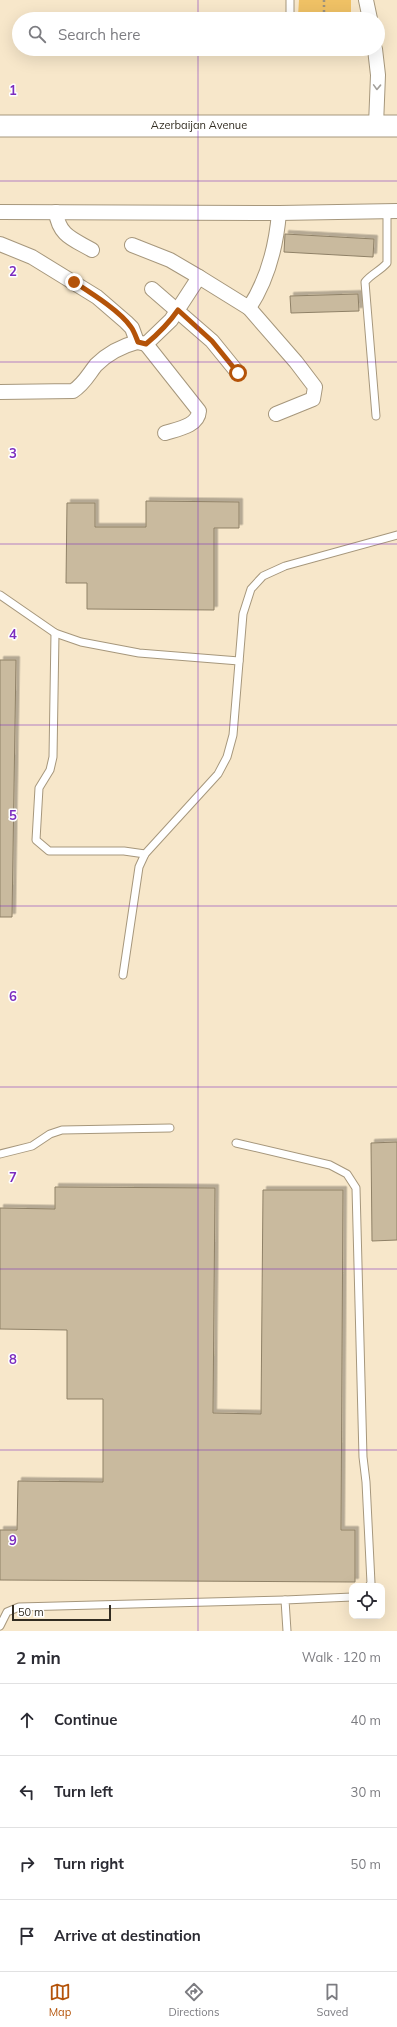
<!DOCTYPE html>
<meta charset="utf-8">
<style>
body{margin:0;font-family:Mulish,sans-serif;background:#f7f7f7;color:#2b2b33}
.controls{position:absolute;right:12px;bottom:12px;display:grid;overflow:hidden;border-radius:8px;box-shadow:0 4px 16px #0002}
.controls button{width:36px;height:36px;display:grid;place-items:center;padding:0;border:0;border-bottom:1px solid #e1e1e2;background:#fff;color:#2b2b33;font:20px sans-serif}
.scale{position:absolute;left:12px;bottom:10px;width:99px;box-sizing:border-box;padding-left:4px;border:2px solid #322c21;border-top:0;font-size:11px;line-height:14px;white-space:nowrap;color:#322c21;-webkit-text-stroke:3px #fff;paint-order:stroke}
.stop{position:absolute;width:12px;height:12px;margin:-9px;border:3px solid #b45309;border-radius:50%;background:#fff}
.stop.end{background:#b45309;border-color:#fff;box-shadow:0 1px 4px #0008}
.list{margin:0;padding:0;list-style:none}
h2{display:flex;justify-content:space-between;align-items:center;height:52px;margin:0;padding:0 16px;font-size:17px}
h2 small{font-size:13px;font-weight:400;color:#7c7c81}
.list li{display:grid;grid-template-columns:26px 1fr auto;gap:12px;align-items:center;box-sizing:border-box;height:72px;padding:0 16px;border-top:1px solid #e1e1e2}
.list b{display:block;font-size:15px;white-space:nowrap}
.list em{font-size:13px;font-style:normal;color:#7c7c81}
.icon{flex:none;width:22px;height:22px;fill:none;stroke:currentColor;stroke-width:2;stroke-linecap:round;stroke-linejoin:round}
.map{position:relative;flex:none;width:397px;height:1631px;overflow:hidden}
.search{position:absolute;background:#fff;box-shadow:0 4px 16px #0002;left:12px;right:12px;top:12px;height:44px;display:flex;align-items:center;gap:10px;box-sizing:border-box;padding:0 14px;border-radius:22px;color:#7c7c81;font-size:15px}
.sheet{height:340px;background:#fff}
nav{display:flex;justify-content:space-around;align-items:center;box-sizing:border-box;height:56px;border-top:1px solid #e1e1e2;background:#fff;font-size:11px;color:#7c7c81}
nav a{display:grid;justify-items:center;gap:2px}
nav .on{color:#b45309}
.map>svg:first-child{display:block}
.green{fill:#efc165}
.building{fill:#c9ba9e;stroke:#8f8167;filter:url(#shadow)}
.lines{fill:none;stroke-linecap:round;stroke-linejoin:round}
.lane-casing{stroke:#a6977c;stroke-width:9}
.street-casing{stroke:#a6977c;stroke-width:16}
.secondary-casing{stroke:#a6977c;stroke-width:23}
.path{stroke:#9d927d;stroke-width:2.5;stroke-dasharray:2 3;stroke-linecap:butt}
.lane{stroke:#fff;stroke-width:7}
.street{stroke:#fff;stroke-width:14}
.secondary{stroke:#fff;stroke-width:21}
.oneway{stroke:#a3a09b}
.route{stroke:#b45309;stroke-width:5}
.grid{fill:none;stroke:#7b2cbf;stroke-width:1;stroke-opacity:0.55}
.labels{text-anchor:middle;stroke-width:3;stroke-linejoin:round;paint-order:stroke}
.street-label{font-size:11px;fill:#322c21;stroke:#fff}
.grid-label{font-size:13px;text-anchor:middle;font-weight:bold;fill:#7b2cbf;stroke:#fff;stroke-width:3;stroke-linejoin:round;paint-order:stroke}
</style>
<div class="map">
<svg width="397" height="1631" viewBox="0 0 397 1631">
<defs>
<filter id="shadow"><feDropShadow dx="3.5" dy="-3.5" stdDeviation="0" flood-color="#0004"/></filter>
</defs>
<rect width="100%" height="100%" fill="#f7e7ca"/>
<polygon class="green" points="299,0 351,0 351,16 298,16"/>
<g class="building">
<polygon points="285,234 374,239 373,257 284,252"/>
<polygon points="358,294 359,311 291,313 290,296"/>
<polygon points="146,501 239,502 239,528 214,528 214,610 87,609 87,583 66,583 67,503 95,503 95,527 146,527"/>
<polygon points="0,660 16,660 12,917 0,917"/>
<polygon points="397,1142 397,1240 372,1241 371,1143"/>
<polygon points="55,1187 215,1188 213,1413 261,1414 263,1190 343,1190 341,1530 355,1530 355,1582 0,1580 0,1530 17,1530 18,1481 103,1482 103,1399 67,1399 67,1330 0,1329 0,1208 55,1209"/>
</g>
<g class="lines">
<g class="lane-casing">
<g id="lane">
<polyline points="290,0 290,19"/>
<path d="M376 416 365 282C371 274 380 271 387 263V211"/>
<polyline points="0,595 55,633 81,642 139,653 239,661"/>
<polyline points="55,633 53,757 50,770 39,788 36,840 49,851 124,851 145,854"/>
<polyline points="123,975 139,867 145,854 218,774 227,757 233,735 243,614 251,589 263,576 285,566 397,535"/>
<polyline points="236,1143 330,1165 347,1174 356,1188 363,1457 366,1482 371,1583 369,1586"/>
<polyline points="0,1154 32,1146 50,1134 62,1130 170,1128"/>
<polyline points="0,1626 7,1612 19,1607 285,1600"/>
<polyline points="287,1631 285,1600 352,1597"/>
</g>
</g>
<g class="street-casing">
<g id="street">
<polyline points="366,0 370,19"/>
<polyline points="375,49 378,75 376,125"/>
<polyline points="0,212 279,213 397,211"/>
<path d="M56 212C59 236 73 239 92 250"/>
<path d="M0 244 32 257 97 297 126 322 132 328 137 342 146 344 171 320 199 277 249 308C268 279 276 248 279 213"/>
<polyline points="132,245 170,260 199,277"/>
<polyline points="152,289 212,341 238,373"/>
<polyline points="249,308 296,362 315,387 313,399 276,414"/>
<path d="M146 344 199 411C198 426 178 429 165 433"/>
<path d="M0 392 73 391C84 384 88 375 96 365 108 353 122 346 137 342"/>
</g>
</g>
<g class="secondary-casing">
<polyline id="secondary" points="0,126 397,126"/>
</g>
<polyline class="path" points="324,0 324,16"/>
<use href="#lane" class="lane"/>
<use href="#street" class="street"/>
<use href="#secondary" class="secondary"/>
</g>
<defs><path id="oneway-chevron" d="M-2-3.5L2.5 0L-2 3.5" fill="none" stroke-width="1.6" stroke-linecap="round" stroke-linejoin="round"/></defs>
<use class="oneway" href="#oneway-chevron" transform="translate(377 87) rotate(92)"/>
<g class="lines">
<path class="route" d="M74 282C91 293 120 311 131 327 134 331 136 337 138 342L146 344C158 334 169 323 178 310L212 341 238 373"/>
</g>
<path class="grid" d="M198 0V19M198 49V1631M0 181H397M0 362H397M0 544H397M0 725H397M0 906H397M0 1087H397M0 1269H397M0 1450H397"/>
<g class="labels">
<g class="street-label">
<text x="199" y="129">Azerbaijan Avenue</text>
</g>
</g>
<g class="grid-label">
<text x="13" y="95">1</text>
<text x="13" y="276">2</text>
<text x="13" y="458">3</text>
<text x="13" y="639">4</text>
<text x="13" y="820">5</text>
<text x="13" y="1001">6</text>
<text x="13" y="1182">7</text>
<text x="13" y="1364">8</text>
<text x="13" y="1545">9</text>
</g>
</svg>
<div class="controls">
<button><svg class="icon" aria-label="locate" viewBox="0 0 24 24"><circle cx="12" cy="12" r="6"/><path d="M12 2v4M12 18v4M2 12h4M18 12h4"/></svg></button>
</div>
<div class="scale">50 m</div>
<div class="stop" style="left:238px;top:373px"></div>
<div class="stop end" style="left:74px;top:282px"></div>
<div class="search"><svg class="icon" aria-label="search" viewBox="0 0 24 24"><circle cx="10" cy="10" r="6"/><path d="M15 15l6 6"/></svg>Search here</div>
</div>
<section class="sheet">
<h2>2 min<small>Walk · 120 m</small></h2>
<ul class="list">
<li><svg class="icon" aria-label="ahead" viewBox="0 0 24 24"><path d="M12 20V5M6 11l6-6 6 6"/></svg><div><b>Continue</b></div><em>40 m</em></li>
<li><svg class="icon" aria-label="left" viewBox="0 0 24 24"><path d="M17 20v-9H6M10 6l-5 5 5 5"/></svg><div><b>Turn left</b></div><em>30 m</em></li>
<li><svg class="icon" aria-label="right" viewBox="0 0 24 24"><path d="M7 20v-9h11M14 6l5 5-5 5"/></svg><div><b>Turn right</b></div><em>50 m</em></li>
<li><svg class="icon" aria-label="arrive" viewBox="0 0 24 24"><path d="M6 21V4h12l-3 4 3 4H6"/></svg><div><b>Arrive at destination</b></div></li>
</ul>
</section>
<nav>
<a class="on"><svg class="icon" aria-label="map" viewBox="0 0 24 24"><path d="M3 6l6-2 6 2 6-2v14l-6 2-6-2-6 2zM9 4v14M15 6v14"/></svg>Map</a>
<a><svg class="icon" aria-label="directions" viewBox="0 0 24 24"><path d="M12 3l9 9-9 9-9-9zM9 14v-3h6M13 9l2 2-2 2"/></svg>Directions</a>
<a><svg class="icon" aria-label="saved" viewBox="0 0 24 24"><path d="M7 4h10v16l-5-4-5 4z"/></svg>Saved</a>
</nav>
